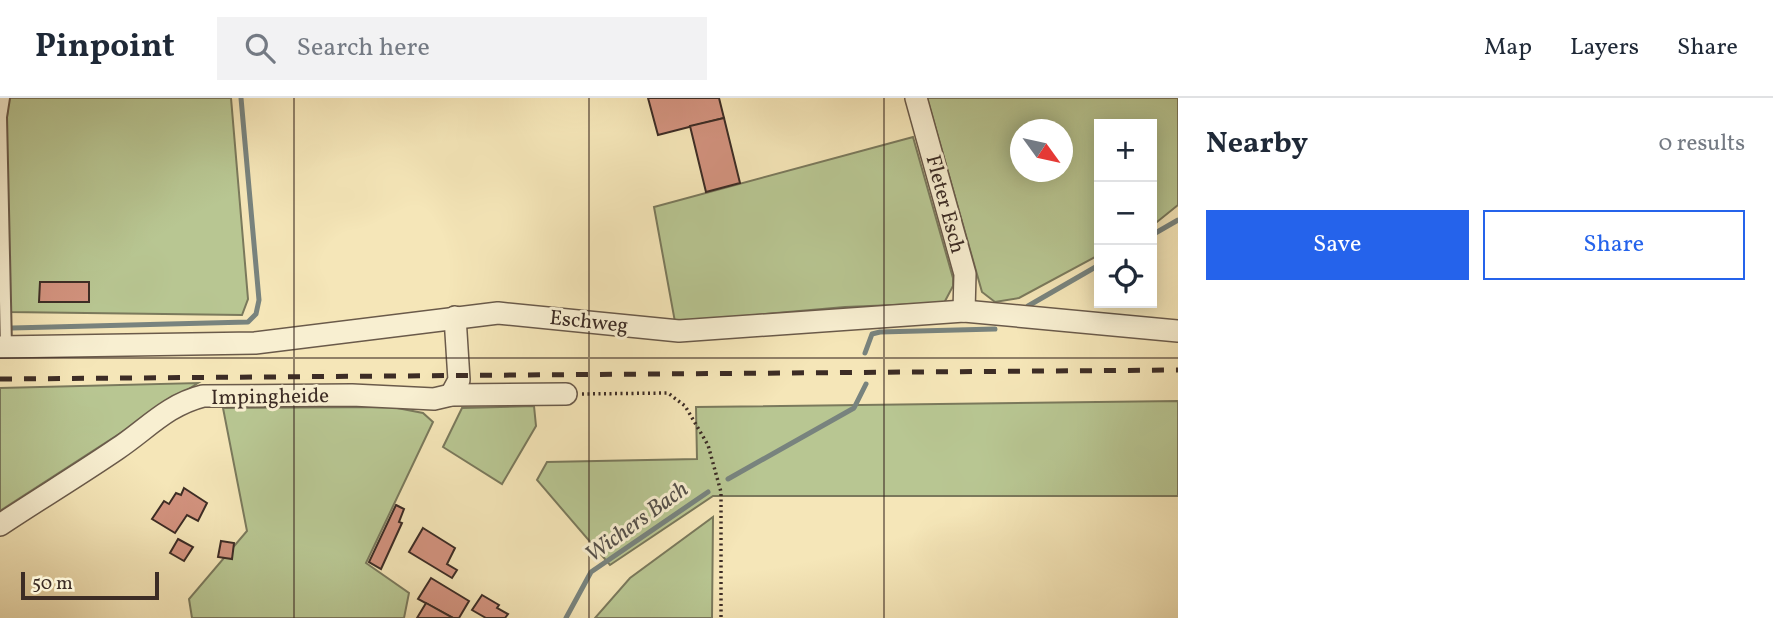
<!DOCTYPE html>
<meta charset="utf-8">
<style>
body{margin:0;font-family:Vollkorn,serif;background:#f2f2f3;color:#1f2937}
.controls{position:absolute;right:21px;top:21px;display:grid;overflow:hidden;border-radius:0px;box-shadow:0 4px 18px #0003}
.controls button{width:63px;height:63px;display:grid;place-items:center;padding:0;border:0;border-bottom:2px solid #e0e1e3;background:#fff;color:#1f2937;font:35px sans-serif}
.compass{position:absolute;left:1010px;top:21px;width:63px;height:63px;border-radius:50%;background:#fff;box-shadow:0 4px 18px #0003;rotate:123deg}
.scale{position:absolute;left:21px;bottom:18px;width:138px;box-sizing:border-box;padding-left:7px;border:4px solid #3c2c25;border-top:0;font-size:19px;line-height:24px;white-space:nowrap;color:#3c2c25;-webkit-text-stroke:5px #f8efd1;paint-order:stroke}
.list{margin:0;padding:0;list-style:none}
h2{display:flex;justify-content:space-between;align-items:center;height:91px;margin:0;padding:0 28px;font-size:30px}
h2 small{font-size:23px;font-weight:400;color:#747a83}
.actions{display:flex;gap:14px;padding:21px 28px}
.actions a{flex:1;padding:16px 0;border:2px solid #2563eb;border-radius:0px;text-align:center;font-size:24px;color:#2563eb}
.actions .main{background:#2563eb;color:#fff}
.icon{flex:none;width:38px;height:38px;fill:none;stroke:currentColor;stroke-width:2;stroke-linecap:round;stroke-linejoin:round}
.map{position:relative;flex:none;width:1178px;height:520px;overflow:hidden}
header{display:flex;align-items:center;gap:42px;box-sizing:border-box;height:98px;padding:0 35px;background:#fff;border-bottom:2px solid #e0e1e3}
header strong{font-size:33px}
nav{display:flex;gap:38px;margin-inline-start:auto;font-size:24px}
.search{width:490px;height:63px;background:#f2f2f3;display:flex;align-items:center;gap:18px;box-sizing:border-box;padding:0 24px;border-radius:0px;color:#747a83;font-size:26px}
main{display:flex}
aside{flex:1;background:#fff}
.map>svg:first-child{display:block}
.green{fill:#b8c692;stroke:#7a795c;stroke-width:2;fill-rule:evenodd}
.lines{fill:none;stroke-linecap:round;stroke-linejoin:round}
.stream{stroke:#78837e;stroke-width:5}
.building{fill:#d2927e;stroke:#3c2c25;stroke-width:2}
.service-casing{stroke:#6a5a4a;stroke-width:14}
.minor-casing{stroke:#6a5a4a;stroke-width:24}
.path{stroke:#3c2c25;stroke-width:3.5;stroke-dasharray:2 3.5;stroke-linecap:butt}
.service{stroke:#f8efd1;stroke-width:10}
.minor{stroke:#f8efd1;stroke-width:21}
.rail{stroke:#3c2c25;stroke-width:5;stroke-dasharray:12 12;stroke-linecap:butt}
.grid{fill:none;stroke:#3c2c25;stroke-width:2;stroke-opacity:0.55}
.labels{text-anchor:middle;stroke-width:6;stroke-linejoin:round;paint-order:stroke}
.street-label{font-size:21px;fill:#3c2c25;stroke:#f8efd1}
.water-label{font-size:23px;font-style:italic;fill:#55504a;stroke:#f8efd1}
</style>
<header>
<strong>Pinpoint</strong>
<div class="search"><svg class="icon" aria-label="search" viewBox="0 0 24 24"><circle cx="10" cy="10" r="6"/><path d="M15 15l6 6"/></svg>Search here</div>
<nav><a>Map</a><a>Layers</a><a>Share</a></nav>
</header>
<main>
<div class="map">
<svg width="1178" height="520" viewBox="0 0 1178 520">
<rect width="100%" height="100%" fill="#f5e6b8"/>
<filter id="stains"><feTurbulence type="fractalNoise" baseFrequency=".00286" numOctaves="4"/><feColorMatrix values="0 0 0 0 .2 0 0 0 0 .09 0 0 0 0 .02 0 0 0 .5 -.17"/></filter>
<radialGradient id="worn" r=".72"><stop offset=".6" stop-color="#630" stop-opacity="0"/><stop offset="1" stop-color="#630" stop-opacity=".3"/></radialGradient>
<g class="green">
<polygon points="9,0 231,0 248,201 242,217 8,214 5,37"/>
<path d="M927 0H1178V107L1152 128V26H1099V157L1019 200 995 204 982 194ZM1020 32H1062V74H1020Z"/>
<polygon points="913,39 953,180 953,188 944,205 845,209 675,224 654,109"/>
<polygon points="198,285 0,413 0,290"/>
<polygon points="1178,303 1178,398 713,398 610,467 537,382 547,364 697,361 696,309"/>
<polygon points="534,308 536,328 502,386 443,349 462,310"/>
<polygon points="392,309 423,315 433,324 366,465 409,495 404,520 192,520 189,501 247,433 223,310"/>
<polygon points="713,419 712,520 595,520 630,480"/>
</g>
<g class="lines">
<g class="stream">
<polyline points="1152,137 1178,122"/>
<polyline points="1028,208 1099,167"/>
<polyline points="12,230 248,224 256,216 259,202 241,0"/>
<polyline points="865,255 872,236 880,234 995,231"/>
<polyline points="728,381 854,310 866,286"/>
<polyline points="566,520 591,474 708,394"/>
</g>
</g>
<g class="building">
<polygon points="648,0 719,0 724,20 658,37"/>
<polygon points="724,20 740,85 706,94 690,28"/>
<polygon points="40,184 89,184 89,204 39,204"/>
<polygon points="184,390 207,405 198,423 187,417 175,435 152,421 164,403 169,406 176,395 181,397"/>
<polygon points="396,407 404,411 399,424 402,425 381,471 369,464"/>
<polygon points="423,430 455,450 447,466 457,472 452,480 409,454"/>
<polygon points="178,441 193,449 184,463 170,455"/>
<polygon points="221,443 234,445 232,461 218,459"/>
<polygon points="431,480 469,503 459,520 453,520 418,501"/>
<polygon points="482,497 499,507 497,510 508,516 505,520 486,520 472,512"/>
<polygon points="426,505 453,520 417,520"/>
</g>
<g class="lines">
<g class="service-casing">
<polyline id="service" points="4,0 1,19 6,249"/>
</g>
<g class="minor-casing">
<g id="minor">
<polyline points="916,0 965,176 964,213"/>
<polyline points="0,249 255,245 498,215 679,233 964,213 1178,233"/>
<polyline points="451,297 459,282 455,219"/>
<path d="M0 427C39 401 79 377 117 351 147 331 167 307 203 298L352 297 434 301 451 297 566 296"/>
</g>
</g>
<polyline class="path" points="582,296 668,295 685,308 708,347 721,394 721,520"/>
<use href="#service" class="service"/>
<use href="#minor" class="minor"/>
<polyline class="rail" points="0,281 1178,272"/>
</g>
<path class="grid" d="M294 0V520M589 0V520M884 0V520M0 260H1178"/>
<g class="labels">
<g class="street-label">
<text transform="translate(946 106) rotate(75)" y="7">Fleter Esch</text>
<text transform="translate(589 223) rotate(6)" y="7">Eschweg</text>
<text transform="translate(270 298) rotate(-1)" y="7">Impingheide</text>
</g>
<g class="water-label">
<text transform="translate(636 423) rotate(-36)" y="8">Wichers Bach</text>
</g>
</g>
<rect width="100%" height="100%" filter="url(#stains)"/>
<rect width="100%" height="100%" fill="url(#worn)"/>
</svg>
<div class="controls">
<button>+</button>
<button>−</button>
<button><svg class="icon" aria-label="locate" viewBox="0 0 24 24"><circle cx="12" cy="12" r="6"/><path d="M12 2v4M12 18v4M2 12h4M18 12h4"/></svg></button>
</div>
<svg class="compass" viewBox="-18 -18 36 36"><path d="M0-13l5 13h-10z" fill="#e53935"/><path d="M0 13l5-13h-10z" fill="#747a83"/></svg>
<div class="scale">50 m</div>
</div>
<aside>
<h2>Nearby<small>0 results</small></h2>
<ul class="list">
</ul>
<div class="actions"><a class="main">Save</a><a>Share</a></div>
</aside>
</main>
